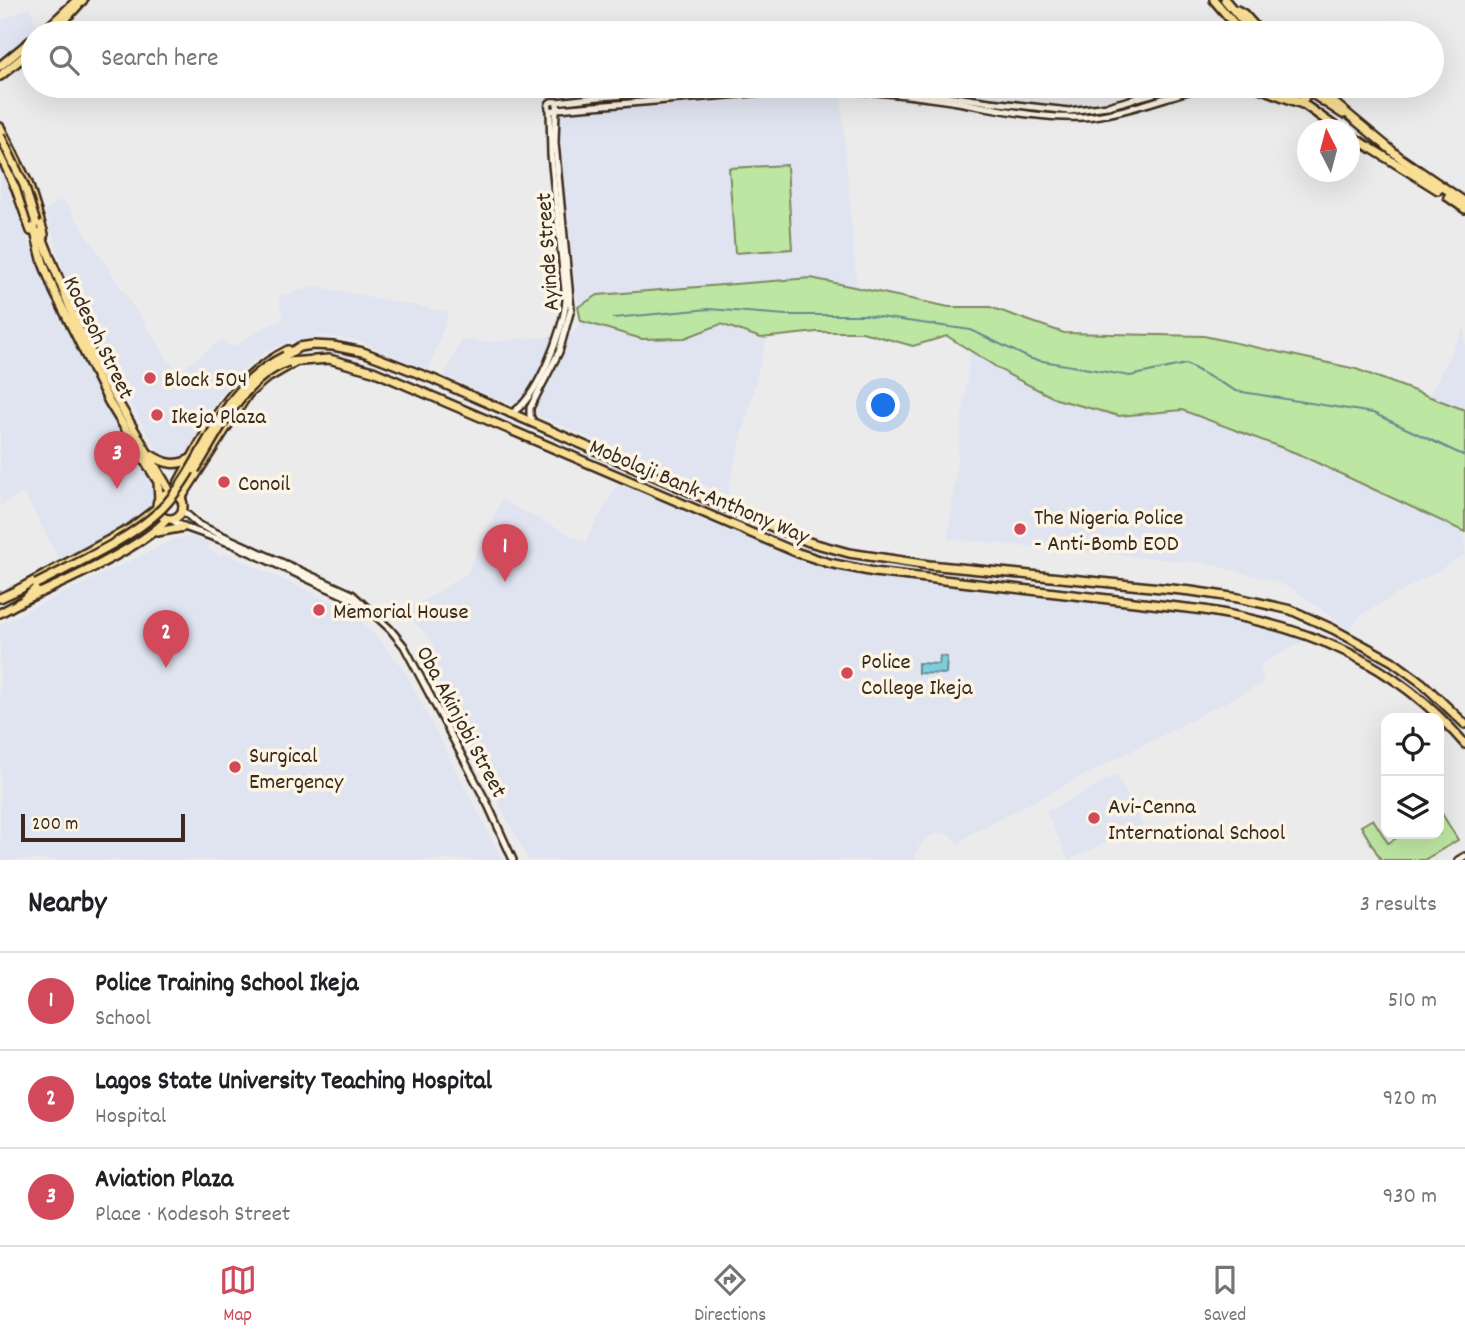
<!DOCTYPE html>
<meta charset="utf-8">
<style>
body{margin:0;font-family:Dekko,sans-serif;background:#f6f6f6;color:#202124}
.controls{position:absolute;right:21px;bottom:21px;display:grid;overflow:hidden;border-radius:14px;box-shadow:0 7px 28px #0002}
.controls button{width:63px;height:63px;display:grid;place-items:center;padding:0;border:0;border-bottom:2px solid #e0e0e0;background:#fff;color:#202124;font:35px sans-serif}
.compass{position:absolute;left:1297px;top:119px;width:63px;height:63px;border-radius:50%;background:#fff;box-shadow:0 7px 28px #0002;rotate:354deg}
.scale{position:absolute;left:21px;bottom:18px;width:164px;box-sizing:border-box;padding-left:7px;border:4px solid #3b2a1e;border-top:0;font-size:19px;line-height:24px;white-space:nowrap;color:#3b2a1e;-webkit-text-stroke:5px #fcf5e5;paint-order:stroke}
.you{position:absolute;left:884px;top:406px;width:24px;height:24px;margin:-18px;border:5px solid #fff;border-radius:50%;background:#1a73e8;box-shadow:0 0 0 10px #1a73e833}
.badge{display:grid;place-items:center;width:46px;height:46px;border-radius:50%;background:#d1495b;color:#fff;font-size:23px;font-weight:700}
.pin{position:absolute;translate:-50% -58px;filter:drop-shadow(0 2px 4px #0008)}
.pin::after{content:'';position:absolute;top:37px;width:24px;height:21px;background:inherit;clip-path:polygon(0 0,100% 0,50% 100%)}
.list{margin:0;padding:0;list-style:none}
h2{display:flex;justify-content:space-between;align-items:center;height:91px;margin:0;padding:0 28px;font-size:30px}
h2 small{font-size:23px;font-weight:400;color:#757577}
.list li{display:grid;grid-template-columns:46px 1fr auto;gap:21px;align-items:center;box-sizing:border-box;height:98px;padding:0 28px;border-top:2px solid #e0e0e0}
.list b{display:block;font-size:26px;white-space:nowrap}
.list p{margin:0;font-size:23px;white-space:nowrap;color:#757577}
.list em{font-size:23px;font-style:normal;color:#757577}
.icon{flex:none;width:38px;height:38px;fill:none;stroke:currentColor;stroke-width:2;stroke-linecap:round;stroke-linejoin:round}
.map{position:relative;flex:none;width:1465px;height:860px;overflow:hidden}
.search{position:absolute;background:#fff;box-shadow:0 7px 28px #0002;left:21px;right:21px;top:21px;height:77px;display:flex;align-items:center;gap:18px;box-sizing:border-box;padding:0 24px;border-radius:38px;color:#757577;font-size:26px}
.sheet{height:385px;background:#fff}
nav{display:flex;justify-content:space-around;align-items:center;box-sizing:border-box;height:98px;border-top:2px solid #e0e0e0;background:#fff;font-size:19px;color:#757577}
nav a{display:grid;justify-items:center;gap:4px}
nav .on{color:#d1495b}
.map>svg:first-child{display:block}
.built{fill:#e0e4f0}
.green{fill:#bde6a2;stroke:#7c8860;stroke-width:2}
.water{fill:#7ecddc;stroke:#638c90;stroke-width:2}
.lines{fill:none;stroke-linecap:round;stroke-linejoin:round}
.stream{stroke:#638c90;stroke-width:2}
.minor-casing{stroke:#3b2a1e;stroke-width:10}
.major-casing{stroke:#3b2a1e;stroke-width:12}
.minor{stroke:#fcf5e5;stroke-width:5}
.major{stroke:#f9df96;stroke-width:7}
.major-bridge-casing{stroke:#3b2a1e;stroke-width:12;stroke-linecap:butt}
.major-bridge{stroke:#f9df96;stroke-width:7}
.poi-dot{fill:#d1495b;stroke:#fcf5e5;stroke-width:2.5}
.labels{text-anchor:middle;stroke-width:7;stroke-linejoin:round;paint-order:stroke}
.street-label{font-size:23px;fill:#3b2a1e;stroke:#fcf5e5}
.poi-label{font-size:23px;fill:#3b2a1e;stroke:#fcf5e5;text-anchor:start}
</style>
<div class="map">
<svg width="1465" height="860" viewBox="0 0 1465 860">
<rect width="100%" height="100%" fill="#ecebec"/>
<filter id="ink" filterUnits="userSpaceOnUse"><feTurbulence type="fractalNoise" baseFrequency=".0143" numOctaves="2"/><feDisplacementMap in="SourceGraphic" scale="14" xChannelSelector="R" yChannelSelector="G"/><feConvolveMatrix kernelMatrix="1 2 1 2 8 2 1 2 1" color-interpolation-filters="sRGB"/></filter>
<g filter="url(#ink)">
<g class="built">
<polygon points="29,7 38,27 0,60 0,21"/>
<polygon points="841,96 857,288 811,278 598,295 578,307 562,176 559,122 562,113 787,97"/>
<polygon points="0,167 44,281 151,484 155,497 151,504 127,525 59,560 24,493 0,505"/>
<polygon points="63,199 177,373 222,340 233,347 266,326 283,320 279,297 314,286 449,312 429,370 356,340 322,336 294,341 268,350 236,375 214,405 189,449 181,457 170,459 159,453 133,408 68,285 45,210"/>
<polygon points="581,321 603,327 685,338 721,324 760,338 767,337 727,495 444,376 461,339 486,342 572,335"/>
<polygon points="1465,325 1465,410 1429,396"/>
<polygon points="970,351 1009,375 1056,399 1119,416 1182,410 1296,453 1465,532 1465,555 1361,615 1349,630 1296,591 1274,581 1203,563 948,539"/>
<polygon points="618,483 801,561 852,574 898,581 1232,619 1304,637 1301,643 1261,664 1263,683 971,834 958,844 951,835 940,832 923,840 916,853 916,860 528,860 421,652 433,644 425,633 404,613 467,573 501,500 585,542"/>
<polygon points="192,537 210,544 208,549 220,556 225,553 326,599 350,610 348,612 353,615 355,613 402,666 503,860 0,860 0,624 177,538"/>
<polygon points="1117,775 1143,825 1069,860 1046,812"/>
</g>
<g class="green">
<polygon points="787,165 792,249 735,253 729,168"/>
<polygon points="811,278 949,307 990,307 1064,333 1204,336 1356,369 1465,410 1465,532 1296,453 1182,410 1119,416 1056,399 1009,375 947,336 913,346 862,332 817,332 761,338 721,324 685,338 642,339 581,321 578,307 598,295"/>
<polygon points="1441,812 1458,840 1424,860 1381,860 1361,826 1373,819 1388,843 1404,834 1439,834 1439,813"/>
</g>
<polygon class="water" points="940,656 947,657 946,674 918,673 918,663 939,664"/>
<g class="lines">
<polyline class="stream" points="613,318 709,309 786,315 865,315 971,330 1031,359 1130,376 1186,364 1236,391 1373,413 1465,456"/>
<g class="minor-casing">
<g id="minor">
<polyline points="878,86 990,102 1069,111 1108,106 1181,86"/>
<circle cx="553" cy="106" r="4.5"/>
<polyline points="556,102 600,97 753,86"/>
<path d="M557 109 801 89C850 89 897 93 945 100 990 107 1037 119 1083 117 1122 115 1169 95 1208 86"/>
<path d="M510 414C537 401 564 329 566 300L551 155 550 110"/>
<polyline points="534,424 530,415 530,408 559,352 571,309 555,143 556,110"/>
<polyline points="183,511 199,525 352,594 390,629 404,646 413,663 488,805 513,860"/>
<polyline points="170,519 184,527 232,544 358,602"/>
<polyline points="1458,860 1465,856"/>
</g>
</g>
<g class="major-casing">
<g id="major">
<polyline points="1214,0 1242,33"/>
<polyline points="1225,0 1253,33"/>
<polyline points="1237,10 1244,14 1261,33"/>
<polyline points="42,33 77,0"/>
<polyline points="53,33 83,0"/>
<polyline points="0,66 33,39"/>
<polyline points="0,76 33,49"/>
<polyline points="1254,86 1302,104 1305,96 1311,93 1343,114"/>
<polyline points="1278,86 1340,130"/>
<polyline points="1314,86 1402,159 1465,202"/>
<polyline points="0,127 28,183 44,234"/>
<polyline points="1350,135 1438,190"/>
<polyline points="0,154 16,189 31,231"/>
<polyline points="1448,197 1465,209"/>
<polyline points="33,224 43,263 54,291 109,402 158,482 159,500"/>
<polyline points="40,232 78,327 115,397 171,493"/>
<polyline points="285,356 299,347 313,345 333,346 363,352 433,379 727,508 809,542 849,553 929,565 1191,591 1238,598 1291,610 1333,629 1392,661 1422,683 1465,724"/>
<path d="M288 362 329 359 373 371 798 553 829 563 874 572 1204 610C1309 627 1394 661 1465 744"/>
<path d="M151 455C165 464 177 467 192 458"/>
<path d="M176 487C207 431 228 380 288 350"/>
<circle cx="170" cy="506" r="13"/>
<polyline points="181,498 248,394 264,380 295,362"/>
<polyline points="157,532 184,527"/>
<polyline points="19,589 131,528 157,508"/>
<polyline points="0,598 22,588"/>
<path d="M24 600C60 584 143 547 167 519"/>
<polyline points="0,613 24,600 37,587"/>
</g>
</g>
<use href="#minor" class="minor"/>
<use href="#major" class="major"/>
<g class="major-bridge-casing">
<g id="major-bridge">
<polyline points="0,135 24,185 36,223"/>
<path d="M195 470C220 430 241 380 288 362"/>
<path d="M36 584C76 563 137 537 167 503 211 451 218 389 285 356"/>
</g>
</g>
<use href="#major-bridge" class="major-bridge"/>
</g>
</g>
<g class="poi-dot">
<circle cx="150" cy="378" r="7"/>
<circle cx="157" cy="415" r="7"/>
<circle cx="224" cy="482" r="7"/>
<circle cx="1020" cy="529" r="7"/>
<circle cx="319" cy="610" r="7"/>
<circle cx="847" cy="673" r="7"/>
<circle cx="235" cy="767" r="7"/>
<circle cx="1094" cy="818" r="7"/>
</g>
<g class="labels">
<g class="street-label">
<text transform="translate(546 252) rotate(-94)" y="8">Ayinde Street</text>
<text transform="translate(100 337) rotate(64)" y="8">Kodesoh Street</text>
<text transform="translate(700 490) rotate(23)" y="8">Mobolaji Bank-Anthony Way</text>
<text transform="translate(463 721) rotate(62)" y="8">Oba Akinjobi Street</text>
</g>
<g class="poi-label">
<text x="164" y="386">Block 504</text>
<text x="171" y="423">Ikeja Plaza</text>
<text x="238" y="490">Conoil</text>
<text x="1034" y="524">The Nigeria Police<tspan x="1034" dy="26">- Anti-Bomb EOD</tspan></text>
<text x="333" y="618">Memorial House</text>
<text x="861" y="668">Police<tspan x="861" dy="26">College Ikeja</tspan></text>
<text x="249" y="762">Surgical<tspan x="249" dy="26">Emergency</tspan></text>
<text x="1108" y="813">Avi-Cenna<tspan x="1108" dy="26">International School</tspan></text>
</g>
</g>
</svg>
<div class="controls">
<button><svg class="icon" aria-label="locate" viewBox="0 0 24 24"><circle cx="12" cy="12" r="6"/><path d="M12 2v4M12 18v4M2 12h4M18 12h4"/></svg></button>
<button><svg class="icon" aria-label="layers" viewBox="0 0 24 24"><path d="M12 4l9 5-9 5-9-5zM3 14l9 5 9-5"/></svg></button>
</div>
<svg class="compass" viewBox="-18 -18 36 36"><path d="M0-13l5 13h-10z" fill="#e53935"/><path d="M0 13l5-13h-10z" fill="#757577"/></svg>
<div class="scale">200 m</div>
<div class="you"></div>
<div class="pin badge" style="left:505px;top:582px">1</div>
<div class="pin badge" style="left:166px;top:668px">2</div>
<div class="pin badge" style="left:117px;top:489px">3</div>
<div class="search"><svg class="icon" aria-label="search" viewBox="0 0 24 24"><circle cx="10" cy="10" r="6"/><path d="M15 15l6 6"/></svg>Search here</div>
</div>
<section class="sheet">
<h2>Nearby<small>3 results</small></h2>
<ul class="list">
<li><span class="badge">1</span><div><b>Police Training School Ikeja</b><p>School</p></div><em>510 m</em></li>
<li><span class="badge">2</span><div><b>Lagos State University Teaching Hospital</b><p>Hospital</p></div><em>920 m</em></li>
<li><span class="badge">3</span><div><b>Aviation Plaza</b><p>Place · Kodesoh Street</p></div><em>930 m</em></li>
</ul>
</section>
<nav>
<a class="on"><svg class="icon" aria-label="map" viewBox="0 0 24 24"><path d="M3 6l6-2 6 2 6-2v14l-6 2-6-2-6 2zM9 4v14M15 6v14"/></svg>Map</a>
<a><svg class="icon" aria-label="directions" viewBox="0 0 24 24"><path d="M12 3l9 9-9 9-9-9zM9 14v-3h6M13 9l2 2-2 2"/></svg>Directions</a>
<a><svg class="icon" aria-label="saved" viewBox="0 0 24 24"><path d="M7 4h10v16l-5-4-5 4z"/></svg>Saved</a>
</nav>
